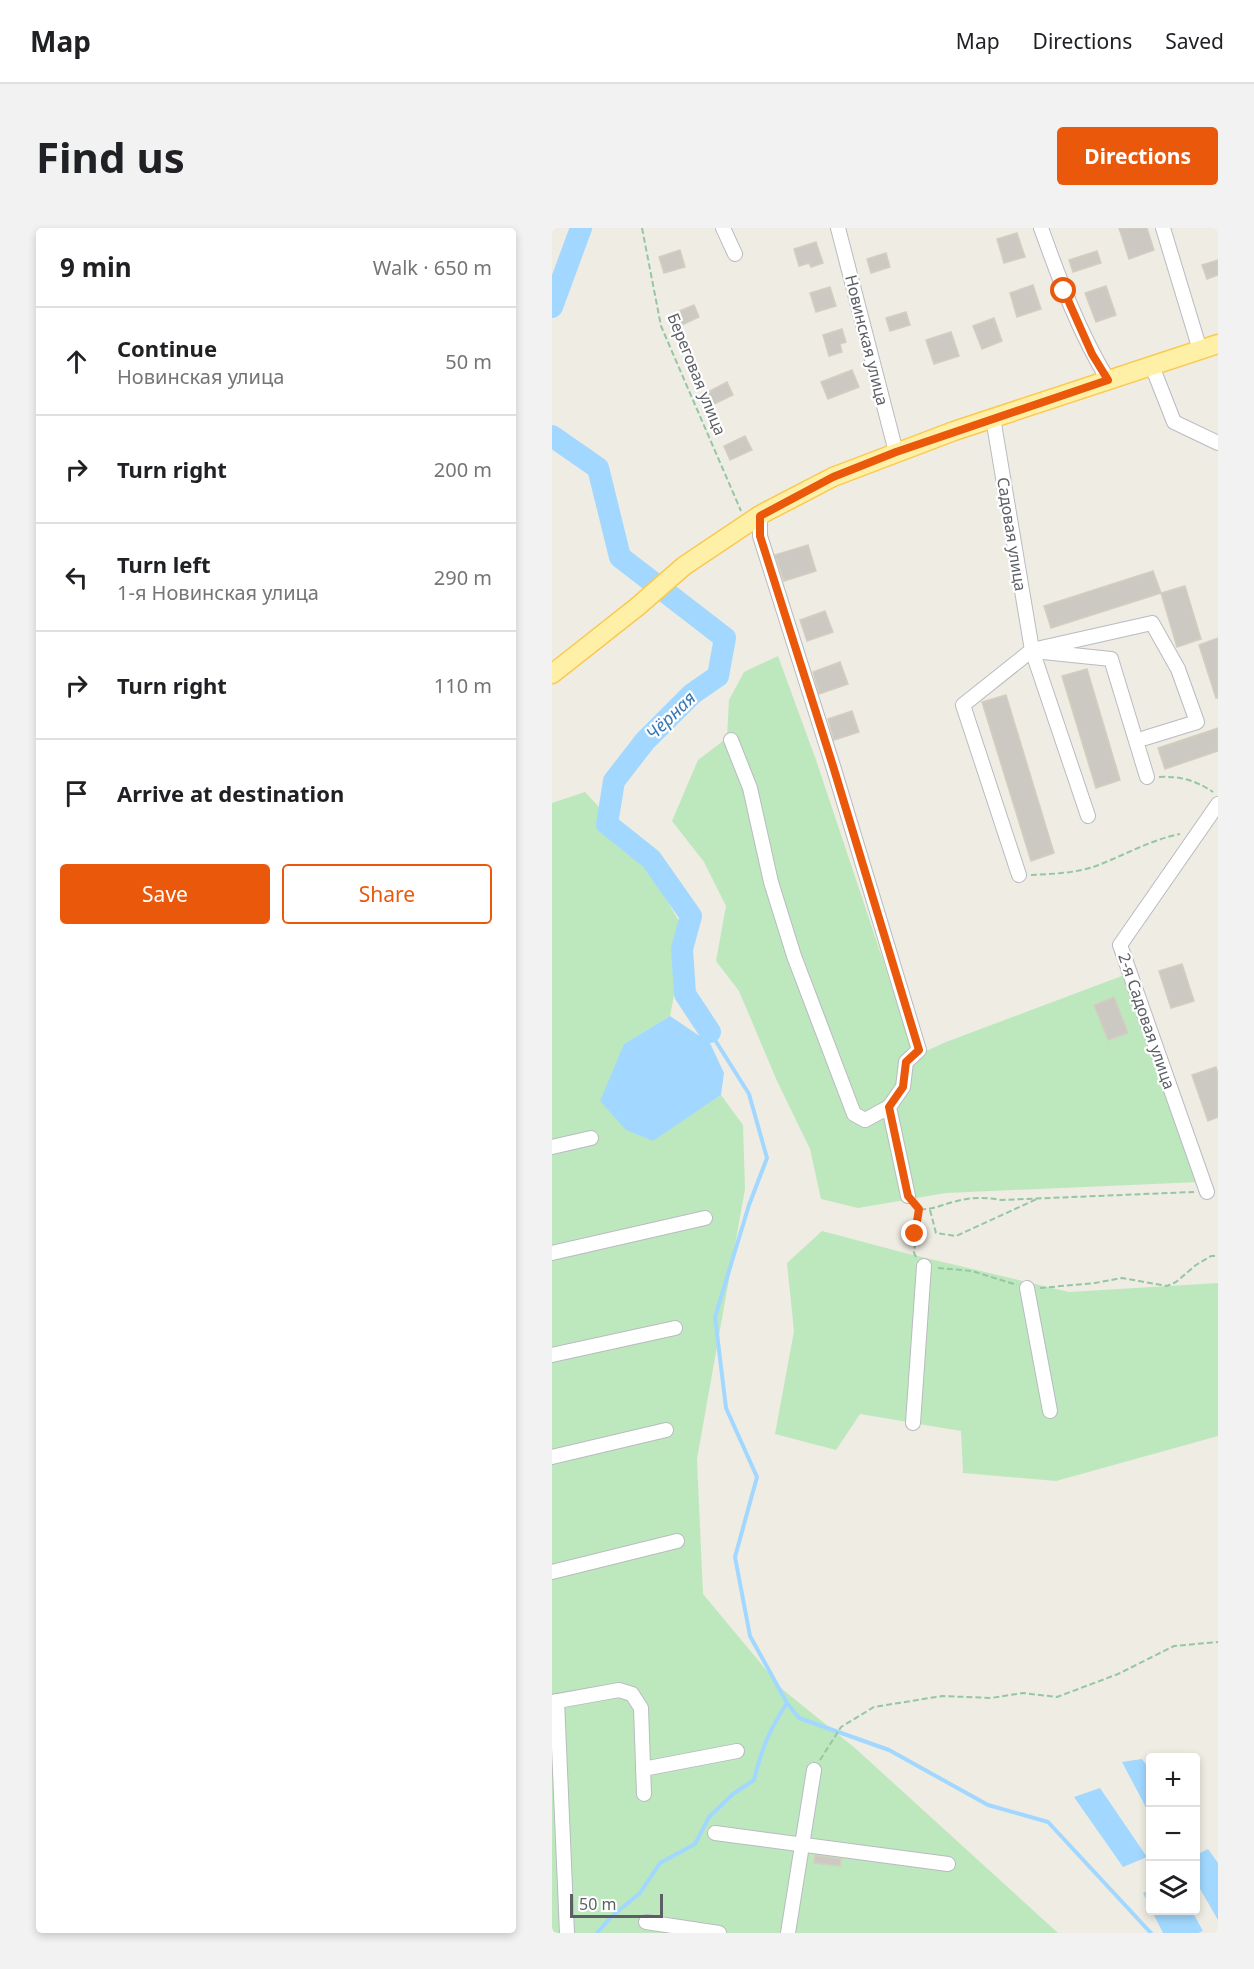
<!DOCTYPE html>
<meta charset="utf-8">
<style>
body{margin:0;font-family:"Noto Sans",sans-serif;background:#f2f2f2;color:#202124}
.controls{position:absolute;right:18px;bottom:18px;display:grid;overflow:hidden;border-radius:6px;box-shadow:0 3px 9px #0003}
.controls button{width:54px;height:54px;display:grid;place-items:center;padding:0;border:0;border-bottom:2px solid #e0e0e0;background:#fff;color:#202124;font:30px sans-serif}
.scale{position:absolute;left:18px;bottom:15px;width:93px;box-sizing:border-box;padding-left:6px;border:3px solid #5b5f65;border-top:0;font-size:16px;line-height:21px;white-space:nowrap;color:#5b5f65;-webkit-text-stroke:4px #fff;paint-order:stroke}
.stop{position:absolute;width:18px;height:18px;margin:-14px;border:4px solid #ea580c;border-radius:50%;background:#fff}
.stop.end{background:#ea580c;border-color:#fff;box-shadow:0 2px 6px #0008}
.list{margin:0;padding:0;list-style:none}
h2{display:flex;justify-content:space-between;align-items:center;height:78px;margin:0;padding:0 24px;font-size:26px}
h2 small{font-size:20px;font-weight:400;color:#757577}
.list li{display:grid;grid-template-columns:39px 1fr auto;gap:18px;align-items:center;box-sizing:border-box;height:108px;padding:0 24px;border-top:2px solid #e0e0e0}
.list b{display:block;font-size:22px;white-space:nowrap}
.list p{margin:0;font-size:20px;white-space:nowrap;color:#757577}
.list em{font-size:20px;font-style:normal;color:#757577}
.actions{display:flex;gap:12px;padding:18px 24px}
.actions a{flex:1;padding:14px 0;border:2px solid #ea580c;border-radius:6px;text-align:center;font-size:21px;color:#ea580c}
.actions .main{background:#ea580c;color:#fff}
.icon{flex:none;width:33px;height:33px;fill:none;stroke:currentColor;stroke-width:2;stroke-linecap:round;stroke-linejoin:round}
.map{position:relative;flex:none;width:666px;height:1705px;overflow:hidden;border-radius:6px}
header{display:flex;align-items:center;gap:36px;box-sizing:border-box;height:84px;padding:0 30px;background:#fff;border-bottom:2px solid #e0e0e0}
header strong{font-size:28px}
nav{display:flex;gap:33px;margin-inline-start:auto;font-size:21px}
.intro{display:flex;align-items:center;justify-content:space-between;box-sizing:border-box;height:144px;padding:0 36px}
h1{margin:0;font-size:42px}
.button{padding:15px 27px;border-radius:6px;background:#ea580c;color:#fff;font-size:21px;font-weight:700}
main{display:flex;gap:36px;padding:0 36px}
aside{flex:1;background:#fff;border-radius:6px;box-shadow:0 3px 9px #0003}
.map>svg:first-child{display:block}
.green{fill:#bde8bd}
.water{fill:#a2d8ff}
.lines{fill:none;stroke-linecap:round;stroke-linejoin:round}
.stream{stroke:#a2d8ff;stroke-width:4}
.river{stroke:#a2d8ff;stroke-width:22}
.building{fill:#ccc9c2;stroke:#d4cec0;stroke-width:1.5}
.minor-casing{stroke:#b8bbc0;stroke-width:16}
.major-casing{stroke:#fbc94f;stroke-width:21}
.path{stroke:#94c7a2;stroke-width:2;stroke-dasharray:6 3;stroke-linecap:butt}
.minor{stroke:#fff;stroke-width:14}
.major{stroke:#fff0a7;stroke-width:18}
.route{stroke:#ea580c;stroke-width:8}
.labels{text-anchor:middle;stroke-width:4.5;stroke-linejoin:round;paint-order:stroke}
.street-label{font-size:16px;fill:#5b5f65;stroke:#fff}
.water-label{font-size:18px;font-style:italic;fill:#3878b8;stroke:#fff}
</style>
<header>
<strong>Map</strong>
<nav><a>Map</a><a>Directions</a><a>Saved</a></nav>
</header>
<div class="intro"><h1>Find us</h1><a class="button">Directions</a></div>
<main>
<aside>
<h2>9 min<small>Walk · 650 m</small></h2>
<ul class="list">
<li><svg class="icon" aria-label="ahead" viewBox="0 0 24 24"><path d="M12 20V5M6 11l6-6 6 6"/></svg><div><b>Continue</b><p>Новинская улица</p></div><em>50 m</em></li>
<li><svg class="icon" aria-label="right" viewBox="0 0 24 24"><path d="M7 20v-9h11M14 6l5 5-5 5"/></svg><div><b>Turn right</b></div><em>200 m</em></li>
<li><svg class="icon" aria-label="left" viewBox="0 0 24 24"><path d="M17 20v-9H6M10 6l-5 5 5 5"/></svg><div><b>Turn left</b><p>1-я Новинская улица</p></div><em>290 m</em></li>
<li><svg class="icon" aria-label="right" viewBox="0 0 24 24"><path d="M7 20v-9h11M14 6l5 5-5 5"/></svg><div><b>Turn right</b></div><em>110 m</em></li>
<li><svg class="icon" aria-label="arrive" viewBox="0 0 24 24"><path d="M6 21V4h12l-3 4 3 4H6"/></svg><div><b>Arrive at destination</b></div></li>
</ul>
<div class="actions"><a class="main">Save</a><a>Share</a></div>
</aside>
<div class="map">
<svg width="666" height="1705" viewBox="0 0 666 1705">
<rect width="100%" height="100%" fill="#efece3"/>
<g class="green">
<polygon points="226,428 264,532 363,828 394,814 575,746 647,954 394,965 306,980 269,971 258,921 225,853 187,763 164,733 174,678 152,634 120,593 146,532 175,510 177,472 192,444"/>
<polygon points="33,564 83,618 134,705 118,788 72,816 100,913 169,867 191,897 193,961 145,1231 151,1366 230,1461 303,1520 506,1705 0,1705 0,575"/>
<polygon points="270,1003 353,1025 517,1064 666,1055 666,1208 504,1253 411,1245 409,1203 308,1186 284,1222 223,1206 242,1103 235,1035"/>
</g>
<g class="water">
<polygon points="118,788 158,815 172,845 169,867 101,913 74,902 48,873 72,816"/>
<polygon points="590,1531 598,1542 598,1587 570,1534"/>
<polygon points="548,1560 595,1629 571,1639 522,1569"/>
<polygon points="656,1621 666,1635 666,1692 644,1654 644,1627"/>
<polygon points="598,1662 598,1682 640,1683 651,1703 646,1705 611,1705 591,1665"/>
</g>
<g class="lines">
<g class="stream">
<polyline points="158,804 197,866 215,930 197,977 163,1089 174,1180 205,1249 183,1329 198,1408 235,1475 247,1490 337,1522 436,1577 496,1594 599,1705"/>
<path d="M45 1705 59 1689 88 1665 108 1635 143 1616 157 1589 181 1566 202 1552C210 1519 217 1503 235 1475"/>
</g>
<g class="river">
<polyline points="0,79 29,0"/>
<polyline points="0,208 46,240 68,329 173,410 166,448 140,466 93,513 62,553 55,596 99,631 139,688 130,721 133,766 158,804"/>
</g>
</g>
<g class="building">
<polygon points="567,0 595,0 602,22 577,31"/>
<polygon points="465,5 473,29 452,35 445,11"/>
<polygon points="264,14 271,35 259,39 257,35 247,38 242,21"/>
<polygon points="128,22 133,39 112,45 107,29"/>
<polygon points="545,23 549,35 521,44 517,32"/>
<polygon points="334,25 338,39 319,45 315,31"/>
<polygon points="666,32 666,47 655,51 650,37"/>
<polygon points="481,57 489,81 465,89 458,65"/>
<polygon points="554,58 564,87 544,94 533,65"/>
<polygon points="278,59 284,78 264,84 258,65"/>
<polygon points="142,77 147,89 130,97 125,84"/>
<polygon points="354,84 358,97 338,103 334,90"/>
<polygon points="442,90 450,113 430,121 421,98"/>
<polygon points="290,101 294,114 288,116 290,124 277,128 271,107"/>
<polygon points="399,104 407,128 382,136 374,112"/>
<polygon points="300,142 307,159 276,171 269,154"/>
<polygon points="175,154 181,167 158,178 152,166"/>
<polygon points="193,208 200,222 178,232 172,218"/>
<polygon points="256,317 264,343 232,353 223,327"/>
<polygon points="601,343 609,365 499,400 492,378"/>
<polygon points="633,358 649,411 625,419 609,365"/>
<polygon points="273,383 281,404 255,413 248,392"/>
<polygon points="666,410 666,470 664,470 647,417"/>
<polygon points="288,434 296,456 267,466 261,444"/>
<polygon points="535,441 568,552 544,560 510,448"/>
<polygon points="454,467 502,625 479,633 430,474"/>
<polygon points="300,483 307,504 282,512 276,491"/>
<polygon points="666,500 666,523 613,541 606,520"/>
<polygon points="630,736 642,773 619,780 607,743"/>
<polygon points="562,769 576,805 556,812 542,777"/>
<polygon points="664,839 666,846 666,889 656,893 640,847"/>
<polygon points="263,1627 289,1631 288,1638 262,1635"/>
</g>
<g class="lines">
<g class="minor-casing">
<g id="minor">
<polyline points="171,0 183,26"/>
<polyline points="286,0 344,224"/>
<path d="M489 0C508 53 527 104 556 152"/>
<polyline points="611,0 648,122"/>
<polyline points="600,138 622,194 666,215"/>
<polyline points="441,190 480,422 536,588"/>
<polyline points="208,287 208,308 281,538 367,822 354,834 351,859 337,879 356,968"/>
<polyline points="491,424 559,431 595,549"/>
<polyline points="179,512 198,560 219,654 242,728 302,886 313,892 337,879"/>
<polyline points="467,647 411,477 480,422 600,395 626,441 645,494 593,510"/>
<polyline points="0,919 39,910"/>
<polyline points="655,964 568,717 666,576"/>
<polyline points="0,1025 153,990"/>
<polyline points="475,1060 498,1183"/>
<polyline points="0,1127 123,1100"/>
<polyline points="361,1195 372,1038"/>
<polyline points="0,1229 114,1202"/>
<polyline points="0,1344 125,1313"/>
<polyline points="5,1473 15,1705"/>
<polyline points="0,1474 67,1462 80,1466 89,1480 92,1566"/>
<polyline points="91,1541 185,1523"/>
<polyline points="163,1605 396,1636"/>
<polyline points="94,1694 167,1705"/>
<polyline points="236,1705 262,1542"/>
</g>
</g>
<g class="major-casing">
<polyline id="major" points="0,446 85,379 132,338 208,287 281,249 402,203 666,116"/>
</g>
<g class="path">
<polyline points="90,0 109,98 189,283"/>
<path d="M607 549C628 548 643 552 661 564"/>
<path d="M479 647C500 646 525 645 544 638 573 627 598 612 628 606"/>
<path d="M368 981C381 982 389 977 401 974 418 969 432 969 449 972L642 964"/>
<polyline points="378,982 384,1005 404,1008 485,971"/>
<polyline points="364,1029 362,1025 367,981"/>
<polyline points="386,1040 420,1043 465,1057"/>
<polyline points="488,1060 543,1055 570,1050 615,1058 624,1054 644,1037 659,1028 666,1028"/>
<polyline points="268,1532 289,1499 322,1479 390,1468 439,1470 471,1465 505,1469 566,1446 622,1418 666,1414"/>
</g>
<use href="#minor" class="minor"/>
<use href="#major" class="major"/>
</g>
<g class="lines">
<polyline class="route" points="363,1006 367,981 356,968 337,879 351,859 354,834 367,822 281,538 208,308 208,288 281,249 344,224 556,152 540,126 512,63"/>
</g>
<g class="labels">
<g class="street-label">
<text transform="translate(315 112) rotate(76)" y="6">Новинская улица</text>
<text transform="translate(145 146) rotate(68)" y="6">Береговая улица</text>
<text transform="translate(460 306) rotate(81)" y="6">Садовая улица</text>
<text transform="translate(595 793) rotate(71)" y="6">2-я Садовая улица</text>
</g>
<g class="water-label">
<text transform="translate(119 488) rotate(-44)" y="6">Чёрная</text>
</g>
</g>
</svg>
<div class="controls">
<button>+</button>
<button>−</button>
<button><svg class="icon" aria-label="layers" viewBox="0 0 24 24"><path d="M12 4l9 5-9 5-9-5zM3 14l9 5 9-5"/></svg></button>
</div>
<div class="scale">50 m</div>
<div class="stop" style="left:512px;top:63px"></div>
<div class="stop end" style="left:363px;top:1006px"></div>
</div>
</main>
